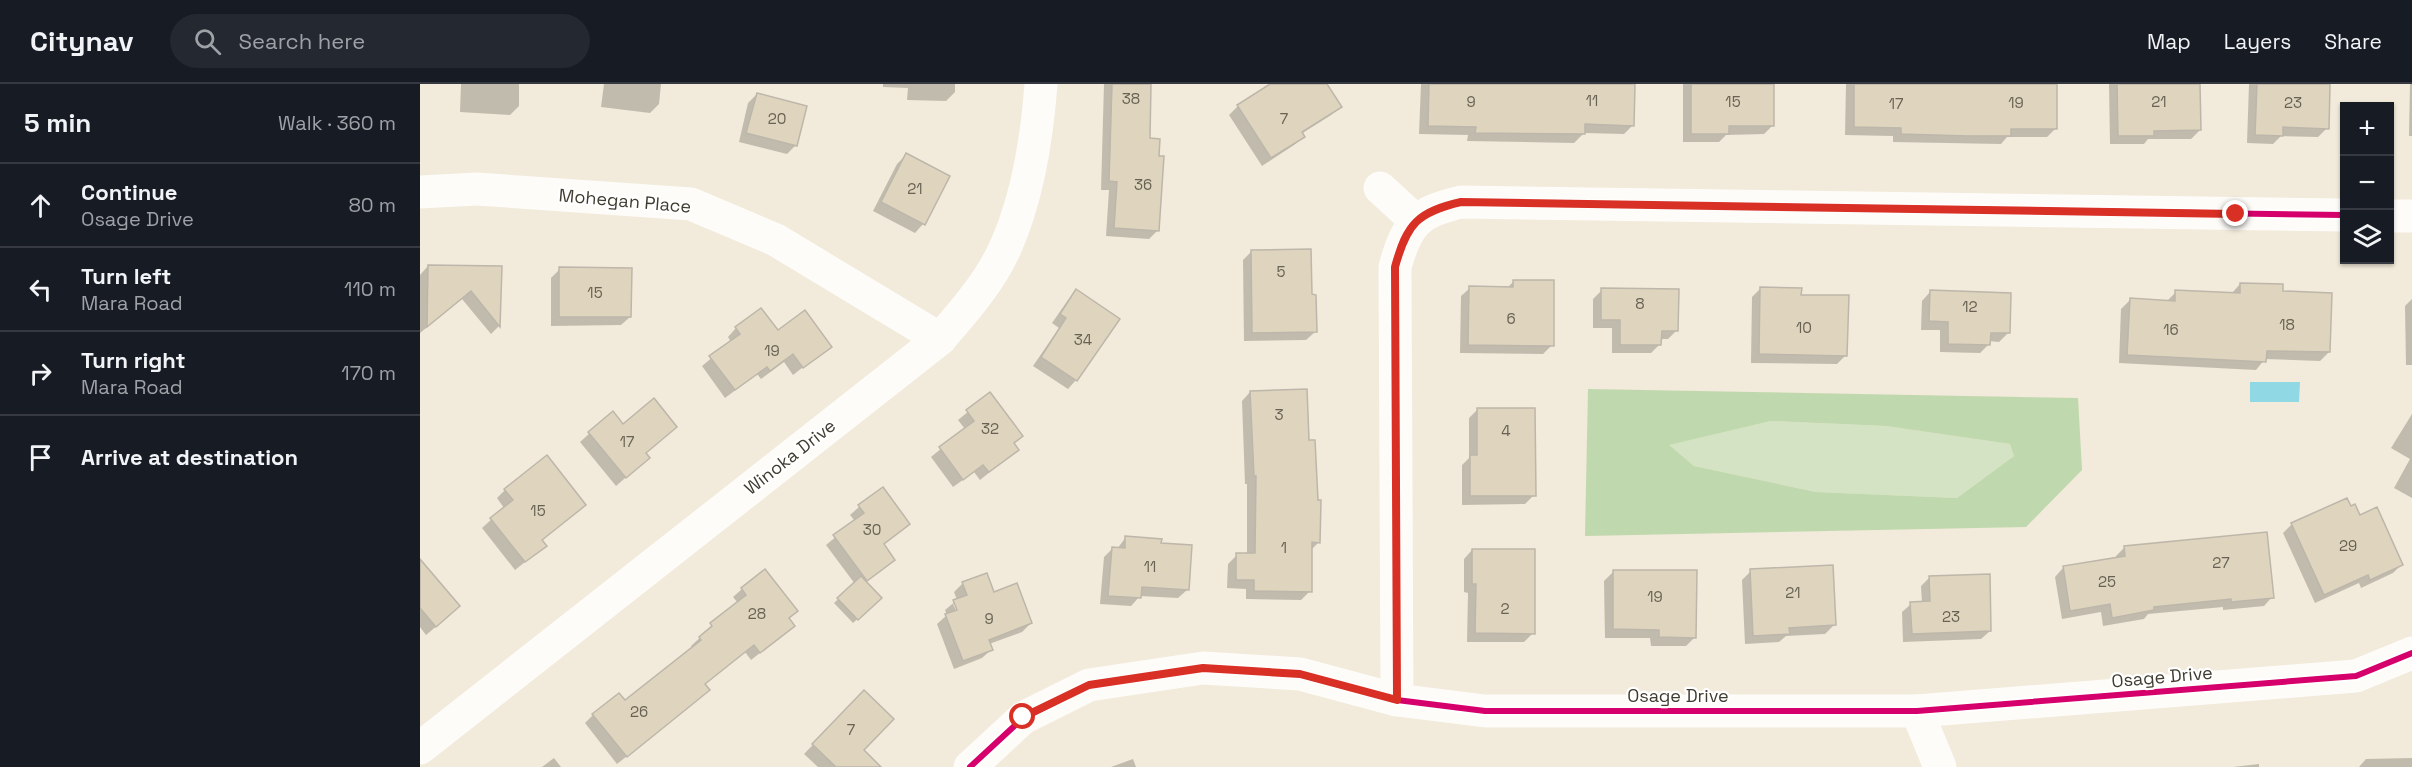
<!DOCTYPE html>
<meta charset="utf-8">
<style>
body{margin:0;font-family:"Space Grotesk",sans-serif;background:#242831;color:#f1f3f6}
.controls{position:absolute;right:18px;top:18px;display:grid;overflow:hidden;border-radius:0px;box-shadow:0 2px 4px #0004}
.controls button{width:54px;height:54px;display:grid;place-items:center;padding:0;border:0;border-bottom:2px solid #363941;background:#171b24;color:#f1f3f6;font:30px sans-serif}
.stop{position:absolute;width:18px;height:18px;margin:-14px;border:4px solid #d93025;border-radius:50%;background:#fff}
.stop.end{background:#d93025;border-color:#fff;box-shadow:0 2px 6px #0008}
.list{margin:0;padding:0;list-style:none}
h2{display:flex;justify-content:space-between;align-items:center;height:78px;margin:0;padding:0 24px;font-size:26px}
h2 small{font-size:20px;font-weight:400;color:#9ea1a6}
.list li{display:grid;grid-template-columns:39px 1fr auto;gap:18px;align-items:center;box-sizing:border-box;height:84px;padding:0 24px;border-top:2px solid #363941}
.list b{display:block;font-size:22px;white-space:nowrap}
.list p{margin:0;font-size:20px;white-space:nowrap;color:#9ea1a6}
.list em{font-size:20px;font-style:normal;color:#9ea1a6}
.icon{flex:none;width:33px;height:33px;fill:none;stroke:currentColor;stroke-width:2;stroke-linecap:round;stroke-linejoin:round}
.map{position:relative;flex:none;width:1992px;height:683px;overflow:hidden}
header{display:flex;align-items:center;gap:36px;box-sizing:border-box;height:84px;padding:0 30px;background:#171b24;border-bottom:2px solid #363941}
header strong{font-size:28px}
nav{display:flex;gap:33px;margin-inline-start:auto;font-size:21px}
.search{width:420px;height:54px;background:#242831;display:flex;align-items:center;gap:15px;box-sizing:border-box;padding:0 21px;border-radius:33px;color:#9ea1a6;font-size:22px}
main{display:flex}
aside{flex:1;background:#171b24}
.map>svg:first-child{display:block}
.green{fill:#d4e3c3}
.forest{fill:#c0d8ad;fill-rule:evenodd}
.water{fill:#8fd8e4}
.shadow{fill:#0003;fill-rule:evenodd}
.building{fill:#dfd5be;stroke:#bdb6aa;stroke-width:1.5}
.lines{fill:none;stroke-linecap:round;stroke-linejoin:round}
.minor{stroke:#fdfcf9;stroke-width:33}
.cycleway-casing{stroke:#fff;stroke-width:10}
.cycleway{stroke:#d6006c;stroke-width:6}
.route{stroke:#d93025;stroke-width:8}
.labels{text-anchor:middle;stroke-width:4.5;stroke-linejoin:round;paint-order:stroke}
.number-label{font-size:15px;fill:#686254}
.street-label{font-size:18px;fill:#413c30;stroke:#fff}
</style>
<header>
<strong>Citynav</strong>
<div class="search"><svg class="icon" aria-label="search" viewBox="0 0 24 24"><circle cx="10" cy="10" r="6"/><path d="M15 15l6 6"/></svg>Search here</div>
<nav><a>Map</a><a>Layers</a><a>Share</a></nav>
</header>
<main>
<aside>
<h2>5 min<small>Walk · 360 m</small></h2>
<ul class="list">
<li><svg class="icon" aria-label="ahead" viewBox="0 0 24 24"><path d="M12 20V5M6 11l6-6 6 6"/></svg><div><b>Continue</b><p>Osage Drive</p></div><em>80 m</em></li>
<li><svg class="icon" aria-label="left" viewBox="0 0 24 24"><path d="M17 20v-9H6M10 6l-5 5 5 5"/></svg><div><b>Turn left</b><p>Mara Road</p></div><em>110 m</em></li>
<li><svg class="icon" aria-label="right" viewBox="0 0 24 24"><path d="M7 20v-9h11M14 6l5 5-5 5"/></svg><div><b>Turn right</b><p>Mara Road</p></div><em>170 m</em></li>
<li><svg class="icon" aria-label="arrive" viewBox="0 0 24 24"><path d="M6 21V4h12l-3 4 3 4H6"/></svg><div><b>Arrive at destination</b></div></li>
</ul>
</aside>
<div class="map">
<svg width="1992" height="683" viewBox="0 0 1992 683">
<rect width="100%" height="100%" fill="#f2eada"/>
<polygon class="green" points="1351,337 1466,342 1590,360 1594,372 1537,414 1396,408 1274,382 1248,361"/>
<path class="forest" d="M1168 305 1658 314 1662 386 1606 443 1165 452ZM1351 337 1466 342 1590 360 1594 372 1537 414 1396 408 1274 382 1249 361Z"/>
<polygon class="water" points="1830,298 1880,298 1879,318 1830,318"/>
<g class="shadow">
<polygon points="41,0 99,0 99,22 90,31 40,28"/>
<polygon points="184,0 241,0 239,20 230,29 181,23"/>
<polygon points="463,0 535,0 535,8 526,17 487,16 488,4 463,3"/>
<polygon points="684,0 729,0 728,56 738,146 729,155 686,152 689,106 681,106"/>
<polygon points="853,0 906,0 920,22 911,31 881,50 883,52 874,61 842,82 809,31 818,22"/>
<polygon points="1001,0 1214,0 1213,41 1204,50 1164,49 1154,59 1047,57 1048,51 999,50"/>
<polygon points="1263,0 1352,0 1353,41 1344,50 1306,51 1299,58 1263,58"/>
<polygon points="1426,0 1635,0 1636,44 1627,53 1587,53 1581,60 1473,58 1473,52 1425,51"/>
<polygon points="1689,0 1779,0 1780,46 1771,55 1728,55 1724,60 1690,60"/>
<polygon points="1829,0 1909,0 1907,44 1898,53 1861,52 1853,60 1827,59"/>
<polygon points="1990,0 1992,0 1992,52 1989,52"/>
<polygon points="337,10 385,23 375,62 367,70 319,58 328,19"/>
<polygon points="486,71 503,140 495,149 453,127 477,80"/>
<polygon points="832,167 890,212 895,248 886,256 824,257 823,176"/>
<polygon points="8,182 81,183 79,242 71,250 42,215 0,249 0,191"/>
<polygon points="140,185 210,233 201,241 131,242 131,194"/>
<polygon points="1094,197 1132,261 1123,270 1040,269 1041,212 1050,204 1087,204"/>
<polygon points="1820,200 1862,208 1909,268 1900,277 1845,275 1836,286 1699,279 1701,225 1710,216 1747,217 1756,208 1812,209"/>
<polygon points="1341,204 1380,212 1426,271 1417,280 1331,279 1332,213"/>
<polygon points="1182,206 1257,246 1248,255 1240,255 1240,260 1231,269 1192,269 1192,244 1173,244 1173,215"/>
<polygon points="656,207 656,296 648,305 613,282 639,244 632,239 648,216"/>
<polygon points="1510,208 1588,249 1579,258 1569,257 1569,260 1560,269 1520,268 1520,246 1501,246 1502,217"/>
<polygon points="1992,215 1992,281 1986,281 1985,222"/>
<polygon points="316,244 357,248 410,262 373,291 364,278 341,295 337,290 305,314 282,282 311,258 308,253"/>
<polygon points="830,308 887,357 899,458 891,466 890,507 881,516 826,515 826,505 807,504 808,480 817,471 827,471 827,400 825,400 822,317"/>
<polygon points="570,310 597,366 560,396 554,388 533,403 511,373 545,345 538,336"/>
<polygon points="1058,325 1114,411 1105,420 1042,421 1042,381 1049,374 1049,334"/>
<polygon points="192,329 228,374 196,402 160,358"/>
<polygon points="1992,330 1992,414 1974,404 1990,375 1971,364"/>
<polygon points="463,405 488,440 463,461 473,475 446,498 460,514 433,539 414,519 435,500 406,461 435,437 430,431 439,423"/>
<polygon points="85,406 164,421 121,457 125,462 95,486 62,444 84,424 77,414"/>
<polygon points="1931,424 1982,480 1973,489 1941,504 1939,499 1895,519 1863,449 1872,440"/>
<polygon points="706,453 740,460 767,506 758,514 720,512 711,522 680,520 684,473 692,465 697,465"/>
<polygon points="1704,464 1852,513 1844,522 1803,526 1803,523 1728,530 1724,535 1683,542 1681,528 1642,535 1635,493 1643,484 1696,475 1696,472"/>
<polygon points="1052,466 1113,549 1104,558 1047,558 1048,509 1044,508 1044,475"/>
<polygon points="1331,487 1414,541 1405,550 1366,552 1359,558 1325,560 1322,496"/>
<polygon points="1193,488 1275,553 1266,562 1231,562 1230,554 1185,554 1184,497"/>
<polygon points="1510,493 1570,547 1561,555 1483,558 1482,528 1491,520 1502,519 1501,502"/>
<polygon points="0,495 30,531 6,551 0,543"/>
<path d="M543 499 573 510 611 539 602 548 569 560 571 566 562 574 534 585 517 540 527 531 525 526 537 516 534 508ZM533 520H536L539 533Z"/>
<polygon points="322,505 368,535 364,550 331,576 325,568 284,601 288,606 279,615 197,680 165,639 173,631 205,619 273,565 271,562 284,550 283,549 318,519 313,513"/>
<polygon points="444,608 440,683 398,683 384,670"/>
<polygon points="134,674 141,683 122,683"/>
<polygon points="1992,674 1992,683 1939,683 1946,675"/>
<polygon points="713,675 716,683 691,683"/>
<polygon points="1839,680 1839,683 1813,683"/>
</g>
<g class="building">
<polygon points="692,0 731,0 730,54 740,55 739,72 744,72 739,147 694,144 697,98 689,97"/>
<polygon points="850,0 907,0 922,23 882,48 885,53 851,74 817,21"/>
<polygon points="1009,0 1215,0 1214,42 1165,40 1165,50 1055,49 1056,43 1008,42"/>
<polygon points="1271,0 1354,0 1354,42 1309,42 1309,50 1271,50"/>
<polygon points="1434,0 1637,0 1637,45 1591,45 1591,52 1548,52 1481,50 1481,44 1434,43"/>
<polygon points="1697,0 1780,0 1781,46 1734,47 1734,52 1698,52"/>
<polygon points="1837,0 1910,0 1909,45 1863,43 1863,52 1835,51"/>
<polygon points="337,9 387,22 377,62 326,49"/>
<polygon points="486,69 530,92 505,141 461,118"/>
<polygon points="891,165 892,210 896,211 897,248 832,249 831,166"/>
<polygon points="8,181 82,182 80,243 51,207 7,243"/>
<polygon points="139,183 212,184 211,233 139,233"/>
<polygon points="1093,196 1134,196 1134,262 1048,261 1049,202 1093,203"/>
<polygon points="1820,199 1863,200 1863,207 1912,209 1910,268 1847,267 1846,278 1707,271 1710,214 1755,217 1755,206 1820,209"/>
<polygon points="1340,203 1382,204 1381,211 1429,211 1427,272 1339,270"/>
<polygon points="1181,204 1259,205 1258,247 1242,247 1241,261 1200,261 1200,236 1181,236"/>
<polygon points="656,205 700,235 657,297 621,273 646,234 640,230"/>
<polygon points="1510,206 1591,209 1590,249 1571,249 1570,261 1528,260 1528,238 1509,237"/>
<polygon points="341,224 358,246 385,226 412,263 383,284 373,270 350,287 347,283 315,306 289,272 320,250 315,243"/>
<polygon points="887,305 889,356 895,356 898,416 901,416 900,459 892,458 892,508 834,507 834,496 816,496 816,469 835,469 836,392 834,392 830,307"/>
<polygon points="570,308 603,352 594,359 599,366 569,388 563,381 543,396 519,363 554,337 546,326"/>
<polygon points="234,314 257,343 226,369 230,374 206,394 168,348 193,327 203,340"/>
<polygon points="1057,324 1115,324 1116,412 1050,412 1050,371 1057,371"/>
<polygon points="127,371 166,421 122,456 127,462 105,478 70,434 93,416 84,405"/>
<polygon points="463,403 490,440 464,460 475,476 447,497 413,451 444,429 438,421"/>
<polygon points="1927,414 1931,422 1935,420 1940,431 1957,423 1983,481 1950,496 1948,491 1904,511 1871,439"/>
<polygon points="1847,448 1854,514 1811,518 1811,515 1734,523 1734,526 1692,534 1690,520 1650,527 1643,482 1705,472 1704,462"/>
<polygon points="705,452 742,455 741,459 772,461 769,506 722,503 721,514 688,512 692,463 705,464"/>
<polygon points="1052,465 1115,465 1115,550 1055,549 1056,500 1052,500"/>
<polygon points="0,475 40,522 16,543 0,524"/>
<polygon points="1413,481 1416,541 1369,544 1370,550 1333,552 1330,485"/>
<polygon points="345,485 378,527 369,534 375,542 340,569 334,561 285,600 290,606 207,673 172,630 199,609 205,616 281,556 279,553 292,542 290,539 326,511 321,504"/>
<polygon points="1193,486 1277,486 1276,554 1239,553 1239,546 1193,545"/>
<polygon points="567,489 574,508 597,499 612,539 569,556 573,566 543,577 525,530 537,526 533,516 547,511 542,498"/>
<polygon points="1570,490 1571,547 1492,550 1490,518 1510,517 1509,492"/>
<polygon points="441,492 462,514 438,536 417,514"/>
<polygon points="444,606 474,635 444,666 461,683 416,683 392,660"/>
</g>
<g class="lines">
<g class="minor">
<polyline points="960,104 996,137"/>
<polyline points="0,108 57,105 271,120 356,156 520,255"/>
<polyline points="1970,132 1992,132"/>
<path d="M977 616 975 183C987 139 998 128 1041 118L1924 131"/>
<polyline points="1497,627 1520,683"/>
<path d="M0 664 520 255C544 227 571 197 586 162 608 112 617 54 621 0"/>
<polyline points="550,683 603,634 669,601 783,584 880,590 977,616 1065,627 1497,627 1936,592 1992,569"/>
</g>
<g class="cycleway-casing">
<g id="cycleway">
<path d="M977 616 975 183C987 139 998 128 1041 118L1924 131"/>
<polyline points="550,683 603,634 669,601 783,584 880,590 977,616 1065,627 1497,627 1936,592 1992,569"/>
</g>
</g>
<use href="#cycleway" class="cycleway"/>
</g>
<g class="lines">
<path class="route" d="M603 633 669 601 783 584 880 590 977 616 975 183C987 139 998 128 1041 118L1816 130"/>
</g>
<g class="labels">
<g class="number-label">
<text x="711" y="20">38</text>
<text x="1172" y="22">11</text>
<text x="1051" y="23">9</text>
<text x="1313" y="23">15</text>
<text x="1739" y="23">21</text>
<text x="1596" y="24">19</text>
<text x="1873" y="24">23</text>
<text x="1476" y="25">17</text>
<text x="357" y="40">20</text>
<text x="864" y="40">7</text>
<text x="723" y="106">36</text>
<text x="495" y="110">21</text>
<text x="861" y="193">5</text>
<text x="175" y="214">15</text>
<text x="1220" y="225">8</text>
<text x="1550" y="228">12</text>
<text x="1091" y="240">6</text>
<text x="1867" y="246">18</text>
<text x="1384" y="249">10</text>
<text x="1751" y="251">16</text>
<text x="663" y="261">34</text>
<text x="352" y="272">19</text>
<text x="859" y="336">3</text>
<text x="570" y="350">32</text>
<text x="1086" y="352">4</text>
<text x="207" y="363">17</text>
<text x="118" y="432">15</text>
<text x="452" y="451">30</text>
<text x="1928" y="467">29</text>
<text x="864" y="469">1</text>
<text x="1801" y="484">27</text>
<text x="730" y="488">11</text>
<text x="1687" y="503">25</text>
<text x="1373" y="514">21</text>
<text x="1235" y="518">19</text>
<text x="1085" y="530">2</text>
<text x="337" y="535">28</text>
<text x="1531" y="538">23</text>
<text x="569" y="540">9</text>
<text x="219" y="633">26</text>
<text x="431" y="651">7</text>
</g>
<g class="street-label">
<text transform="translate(205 117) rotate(5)" y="6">Mohegan Place</text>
<text transform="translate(370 373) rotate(-38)" y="6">Winoka Drive</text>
<text transform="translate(1742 593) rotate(-5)" y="6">Osage Drive</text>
<text x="1258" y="618">Osage Drive</text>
</g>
</g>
</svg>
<div class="controls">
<button>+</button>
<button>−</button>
<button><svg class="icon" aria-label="layers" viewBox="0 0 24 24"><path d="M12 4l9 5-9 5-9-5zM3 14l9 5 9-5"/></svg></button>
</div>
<div class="stop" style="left:603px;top:633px"></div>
<div class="stop end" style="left:1816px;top:130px"></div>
</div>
</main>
